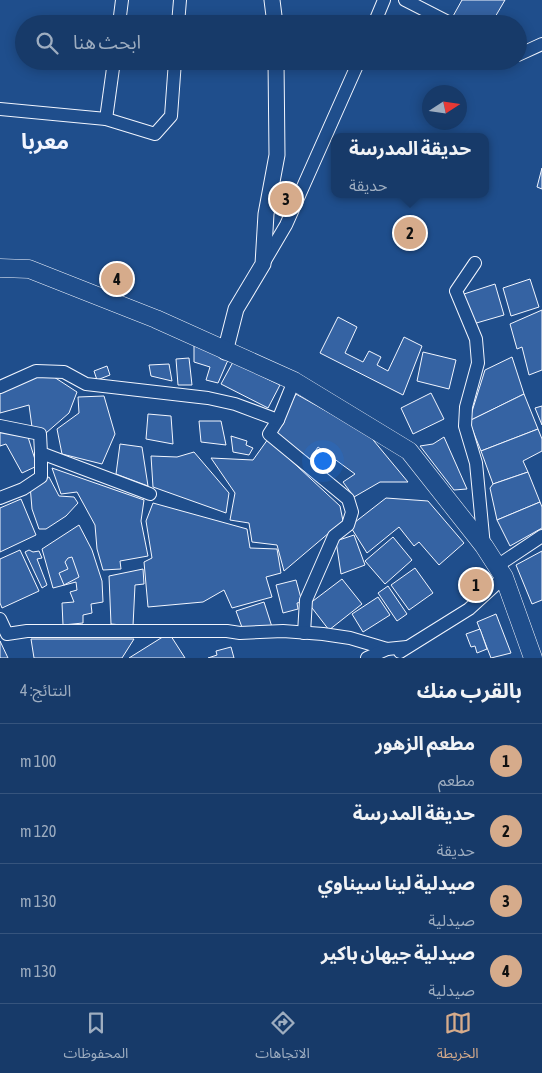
<!DOCTYPE html>
<html lang="ar">
<meta charset="utf-8">
<style>
body{margin:0;font-family:"Asap Condensed","Noto Sans Arabic",sans-serif;background:#20416f;color:#f1f3f6;direction:rtl}
.compass{position:absolute;left:422px;top:85px;width:45px;height:45px;border-radius:50%;background:#173a69;box-shadow:0 2px 12px #0003;rotate:78deg}
.you{position:absolute;left:322px;top:460px;width:18px;height:18px;margin:-12px;border:4px solid #fff;border-radius:50%;background:#1a73e8;box-shadow:0 0 0 8px #1a73e833}
.badge{display:grid;place-items:center;width:32px;height:32px;border-radius:50%;background:#d6ab8b;color:#111;font-size:16px;font-weight:700}
.pin{position:absolute;translate:-50% -50%;border:2px solid #fff;box-shadow:0 1px 5px #0006}
.popup{position:absolute;left:331px;top:133px;width:158px;height:65px;box-sizing:border-box;display:grid;place-content:center;border-radius:10px;background:#173a69;filter:drop-shadow(0 1px 4px #0005);font-size:16px;white-space:nowrap;color:#9eadc0}
.popup b{font-size:19px;color:#f1f3f6}
.popup::after{content:'';position:absolute;left:50%;top:100%;margin-left:-10px;border:10px solid transparent;border-top-color:#173a69}
.list{margin:0;padding:0;list-style:none}
h2{display:flex;justify-content:space-between;align-items:center;height:65px;margin:0;padding:0 20px;font-size:21px}
h2 small{font-size:16px;font-weight:400;color:#9eadc0}
.list li{display:grid;grid-template-columns:32px 1fr auto;gap:15px;align-items:center;box-sizing:border-box;height:70px;padding:0 20px;border-top:1px solid #36547d}
.list b{display:block;font-size:19px;white-space:nowrap}
.list p{margin:0;font-size:16px;white-space:nowrap;color:#9eadc0}
.list em{font-size:16px;font-style:normal;color:#9eadc0}
.icon{flex:none;width:28px;height:28px;fill:none;stroke:currentColor;stroke-width:2;stroke-linecap:round;stroke-linejoin:round}
.map{position:relative;flex:none;width:542px;height:658px;overflow:hidden;direction:ltr}
.search{position:absolute;background:#173a69;box-shadow:0 2px 12px #0003;left:15px;right:15px;top:15px;height:55px;display:flex;align-items:center;gap:12px;box-sizing:border-box;padding:0 18px;border-radius:28px;color:#9eadc0;font-size:19px}
.sheet{height:345px;background:#173a69}
nav{display:flex;justify-content:space-around;align-items:center;box-sizing:border-box;height:70px;border-top:1px solid #36547d;background:#173a69;font-size:14px;color:#9eadc0}
nav a{display:grid;justify-items:center;gap:2px}
nav .on{color:#d6ab8b}
.map>svg:first-child{display:block}
.building{fill:#3563a3;stroke:#f2f6ff}
.lines{fill:none;stroke-linecap:round;stroke-linejoin:round}
.minor-casing{stroke:#f2f6ff;stroke-width:14}
.tertiary-casing{stroke:#f2f6ff;stroke-width:17}
.secondary-casing{stroke:#f2f6ff;stroke-width:19}
.minor{stroke:#1f4e8c;stroke-width:12}
.tertiary{stroke:#1f4e8c;stroke-width:15}
.secondary{stroke:#1f4e8c;stroke-width:18}
.labels{text-anchor:middle;stroke-width:4;stroke-linejoin:round;paint-order:stroke}
.district-label{font-size:22px;font-weight:bold;fill:#f2f6ff;stroke:#1f4e8c}
</style>
<div class="map">
<svg width="542" height="658" viewBox="0 0 542 658">
<rect width="100%" height="100%" fill="#1f4e8c"/>
<g class="building">
<polygon points="462,0 505,0 491,24 462,24 452,18"/>
<polygon points="542,168 542,189 537,187"/>
<polygon points="530,279 539,307 511,316 503,288"/>
<polygon points="495,284 504,315 473,324 464,294"/>
<polygon points="542,310 542,370 529,375 522,347 517,349 510,324"/>
<polygon points="338,317 357,327 345,353 363,362 369,351 381,357 377,365 388,371 404,337 422,346 403,395 320,353"/>
<polygon points="194,345 228,360 218,383 206,380 210,367 194,362"/>
<polygon points="423,352 456,360 449,389 417,381"/>
<polygon points="512,357 524,394 469,421 485,370"/>
<polygon points="189,358 192,385 178,385 176,359"/>
<polygon points="233,362 280,385 268,408 221,384"/>
<polygon points="169,364 172,381 151,376 149,365"/>
<polygon points="107,366 110,375 97,380 94,371"/>
<polygon points="39,376 54,377 77,392 69,413 46,433 32,427 29,405 0,413 0,389"/>
<polygon points="431,393 444,419 413,434 401,408"/>
<polygon points="296,394 369,435 408,482 380,482 354,497 343,482 355,474 318,447 310,459 274,432"/>
<polygon points="524,394 538,429 481,451 469,421"/>
<polygon points="104,396 115,434 102,464 62,454 57,429 79,413 78,397"/>
<polygon points="542,406 542,425 535,408"/>
<polygon points="148,414 171,416 173,444 146,439"/>
<polygon points="199,421 221,421 226,445 201,442"/>
<polygon points="538,429 542,439 542,451 523,461 528,472 493,484 481,451"/>
<polygon points="0,431 28,437 37,466 22,473 6,444 0,446"/>
<polygon points="231,436 247,441 246,445 253,448 249,455 233,452"/>
<polygon points="444,437 467,489 454,490 420,446 433,444"/>
<polygon points="268,439 340,506 343,521 284,571 277,545 252,542 249,523 230,520 235,493 211,458 253,460"/>
<polygon points="120,444 142,447 148,486 116,474"/>
<polygon points="194,452 229,493 226,513 153,487 151,456 177,457"/>
<polygon points="52,468 144,500 141,521 148,556 120,561 121,569 103,570 97,549 95,525 77,492 61,494"/>
<polygon points="528,472 540,502 497,520 490,488 493,484"/>
<polygon points="49,477 59,496 74,497 78,503 66,516 46,529 39,529 32,509 30,485"/>
<polygon points="386,498 428,501 464,543 439,565 419,542 414,546 399,527 367,553 350,526"/>
<polygon points="21,499 36,535 0,552 0,508"/>
<polygon points="540,502 542,507 542,528 510,546 497,520"/>
<polygon points="153,503 247,529 250,548 277,549 281,573 266,577 272,597 232,608 224,590 203,602 148,607 144,562 152,558 146,521"/>
<polygon points="79,525 92,550 102,581 103,602 91,604 92,613 83,615 83,623 63,625 62,603 74,602 70,592 77,590 76,582 53,588 42,549"/>
<polygon points="354,535 365,565 341,574 336,541"/>
<polygon points="393,537 412,560 385,584 365,561"/>
<polygon points="20,550 39,591 2,608 0,603 0,559"/>
<polygon points="29,550 33,552 39,551 42,558 37,559 47,585 42,588 25,552"/>
<polygon points="542,551 542,600 532,604 516,565"/>
<polygon points="72,557 79,577 64,585 59,573 68,569 65,562 68,558"/>
<polygon points="415,568 433,593 409,610 391,585"/>
<polygon points="143,569 144,584 135,585 133,626 111,624 109,576"/>
<polygon points="342,579 362,604 329,630 309,604"/>
<polygon points="296,580 302,602 297,603 298,609 283,613 276,585"/>
<polygon points="388,586 407,614 397,621 378,593"/>
<polygon points="378,597 390,615 363,632 352,614"/>
<polygon points="264,602 272,627 243,630 236,611"/>
<polygon points="496,614 511,653 491,658 477,622"/>
<polygon points="480,629 487,649 477,653 475,646 471,647 466,634"/>
<polygon points="169,633 185,658 129,658"/>
<polygon points="31,639 134,639 122,658 34,658"/>
<polygon points="0,641 8,658 0,658"/>
<polygon points="231,647 234,658 208,658 217,655 216,651"/>
</g>
<g class="lines">
<g class="minor-casing">
<g id="minor">
<polyline points="405,0 452,24"/>
<polyline points="119,24 122,0"/>
<polyline points="178,24 180,0"/>
<polyline points="374,24 384,0"/>
<polyline points="518,55 542,44"/>
<polyline points="0,109 106,119 155,134 171,116 175,61"/>
<polyline points="106,119 114,61"/>
<polyline points="475,263 456,291 476,339 478,363 466,407 465,426 476,463 484,546"/>
<polyline points="263,264 286,225 359,61"/>
<polyline points="294,381 278,420 269,434 348,499 352,512 348,525 334,536 306,600 304,633"/>
<polyline points="0,387 36,371 64,372 86,384 208,398 235,404 278,420"/>
<polyline points="0,426 40,434 41,453 150,494"/>
<polyline points="0,498 23,489 41,477 41,453"/>
<polyline points="497,566 542,536"/>
<polyline points="0,619 7,634 27,631 227,631 240,633 283,631 323,634 350,638 387,649 407,647"/>
<polyline points="400,652 469,609 504,577"/>
<polyline points="367,658 387,649"/>
</g>
</g>
<g class="tertiary-casing">
<g id="tertiary">
<polyline points="272,0 275,24"/>
<polyline points="225,352 236,309 263,264 266,214 277,155 276,61"/>
</g>
</g>
<g class="secondary-casing">
<polyline id="secondary" points="0,268 29,269 156,319 294,381 409,451 484,546 504,577 533,658"/>
</g>
<use href="#minor" class="minor"/>
<use href="#tertiary" class="tertiary"/>
<use href="#secondary" class="secondary"/>
</g>
<g class="labels">
<g class="district-label">
<text x="45" y="149">معربا</text>
</g>
</g>
</svg>
<svg class="compass" viewBox="-18 -18 36 36"><path d="M0-13l5 13h-10z" fill="#e53935"/><path d="M0 13l5-13h-10z" fill="#9eadc0"/></svg>
<div class="you"></div>
<div class="pin badge" style="left:476px;top:585px">1</div>
<div class="pin badge" style="left:410px;top:233px">2</div>
<div class="popup"><b>حديقة المدرسة</b>حديقة</div>
<div class="pin badge" style="left:286px;top:199px">3</div>
<div class="pin badge" style="left:117px;top:279px">4</div>
<div class="search"><svg class="icon" aria-label="search" viewBox="0 0 24 24"><circle cx="10" cy="10" r="6"/><path d="M15 15l6 6"/></svg>ابحث هنا</div>
</div>
<section class="sheet">
<h2>بالقرب منك<small>النتائج: 4</small></h2>
<ul class="list">
<li><span class="badge">1</span><div><b>مطعم الزهور</b><p>مطعم</p></div><em>100 m</em></li>
<li><span class="badge">2</span><div><b>حديقة المدرسة</b><p>حديقة</p></div><em>120 m</em></li>
<li><span class="badge">3</span><div><b>صيدلية لينا سيناوي</b><p>صيدلية</p></div><em>130 m</em></li>
<li><span class="badge">4</span><div><b>صيدلية جيهان باكير</b><p>صيدلية</p></div><em>130 m</em></li>
</ul>
</section>
<nav>
<a class="on"><svg class="icon" aria-label="map" viewBox="0 0 24 24"><path d="M3 6l6-2 6 2 6-2v14l-6 2-6-2-6 2zM9 4v14M15 6v14"/></svg>الخريطة</a>
<a><svg class="icon" aria-label="directions" viewBox="0 0 24 24"><path d="M12 3l9 9-9 9-9-9zM9 14v-3h6M13 9l2 2-2 2"/></svg>الاتجاهات</a>
<a><svg class="icon" aria-label="saved" viewBox="0 0 24 24"><path d="M7 4h10v16l-5-4-5 4z"/></svg>المحفوظات</a>
</nav>
